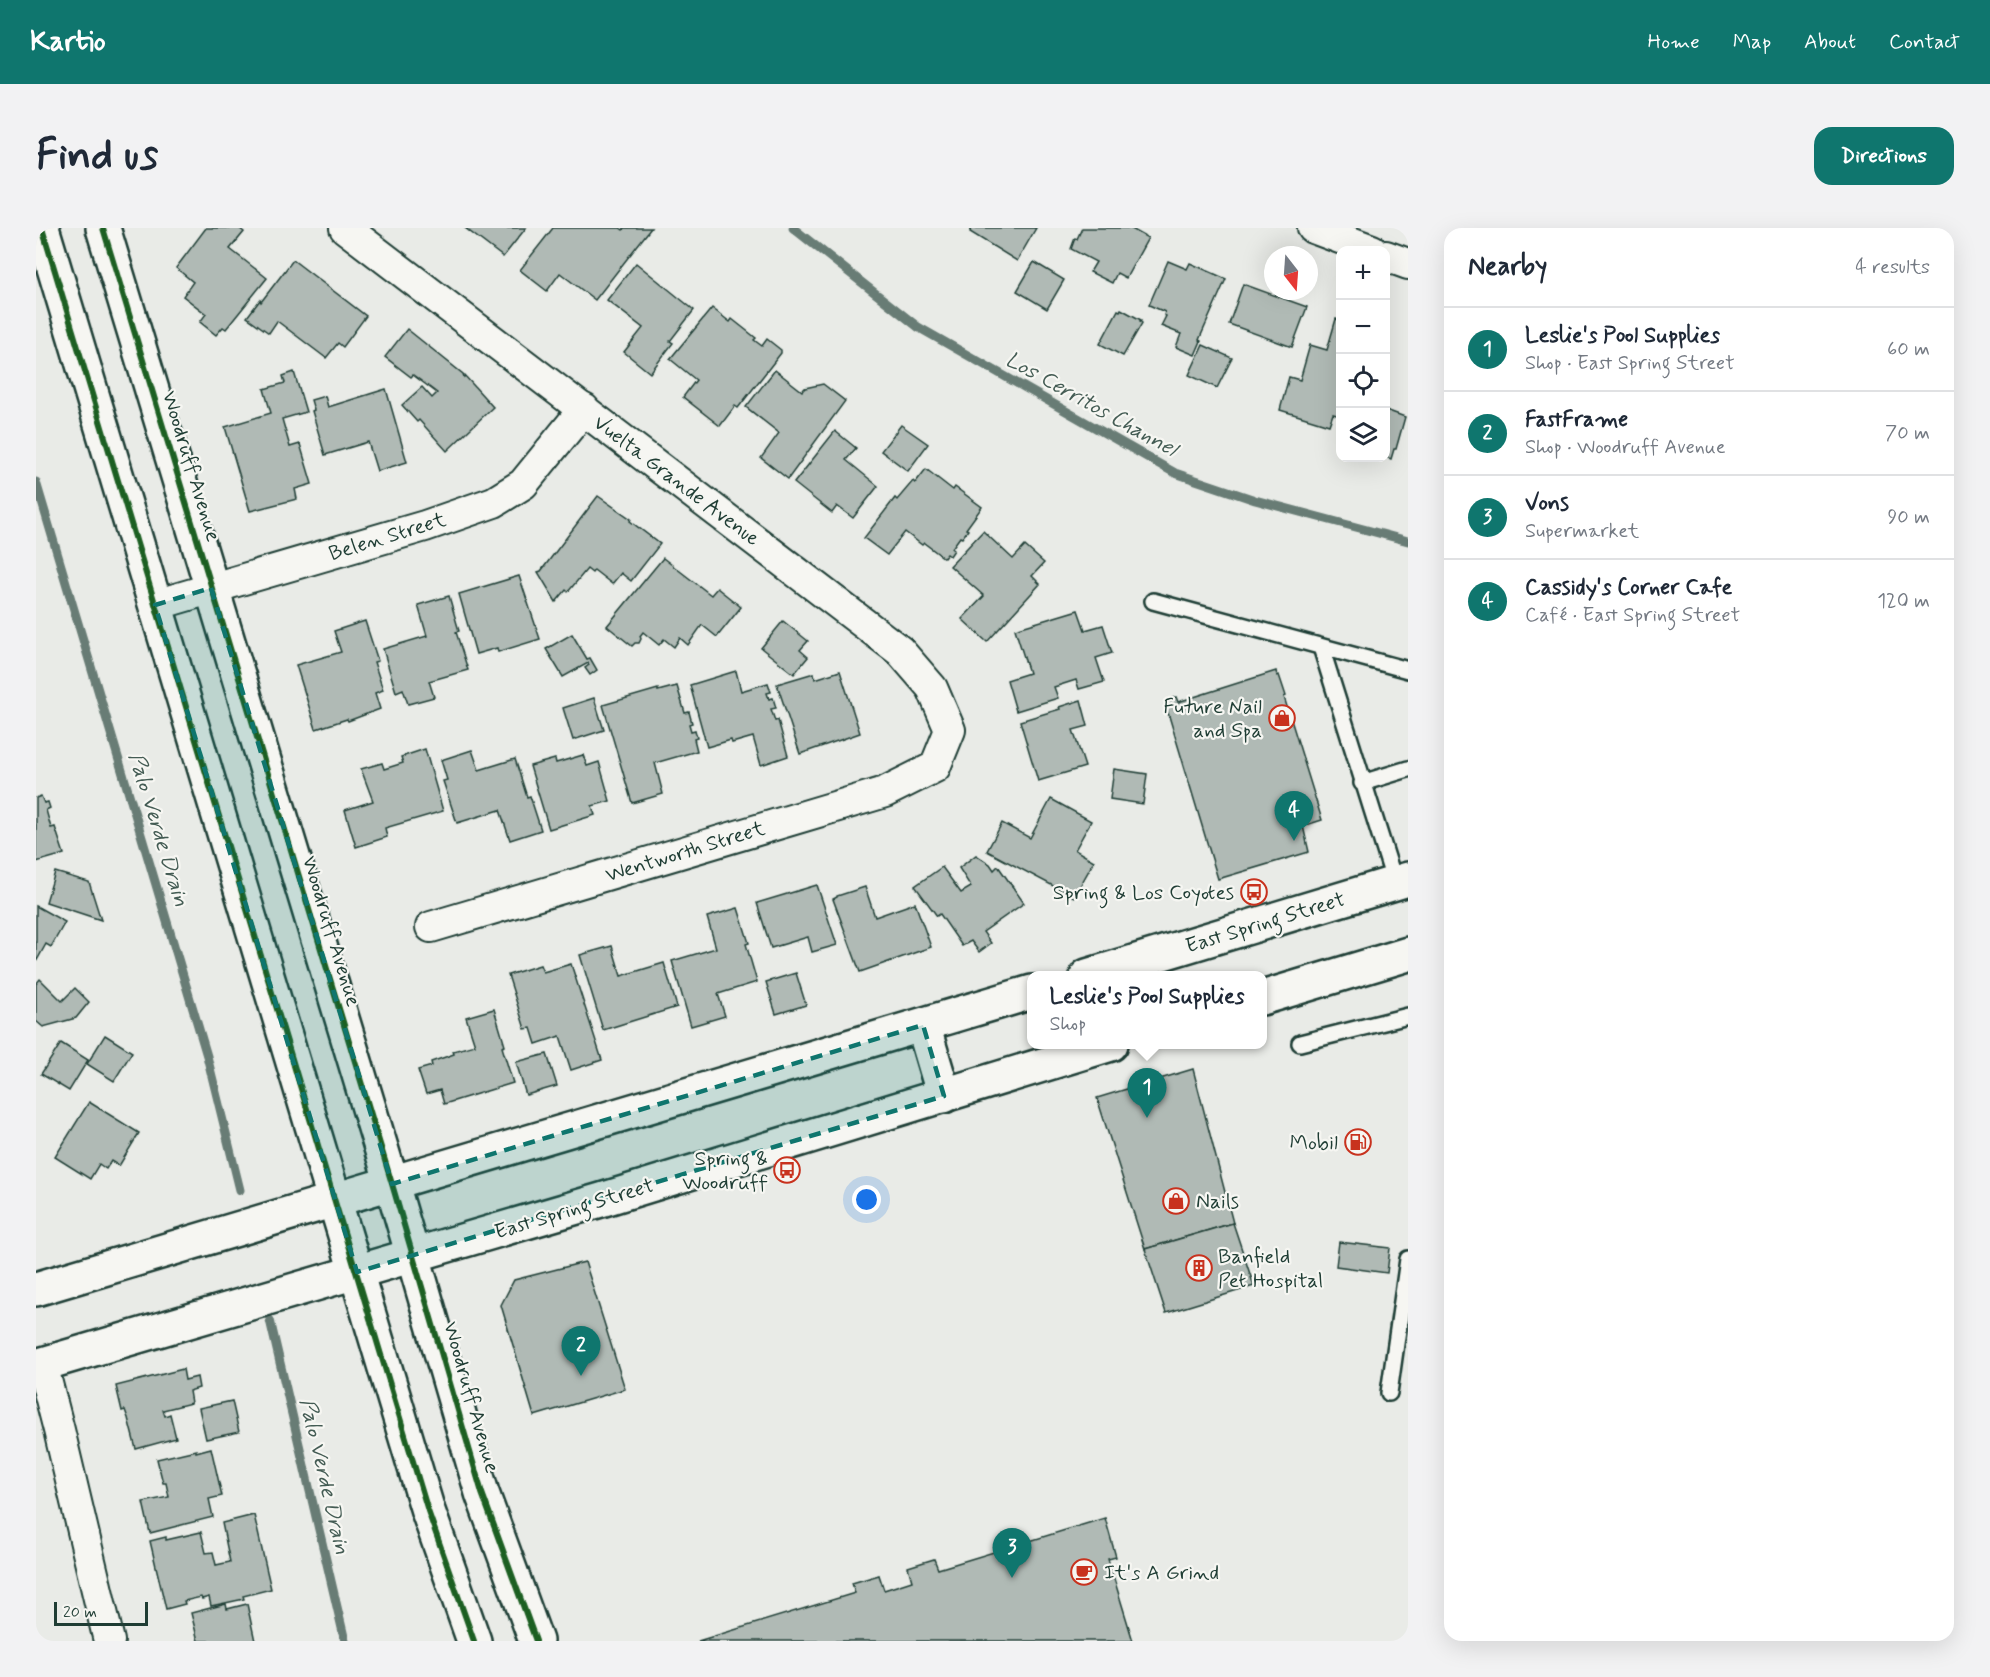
<!DOCTYPE html>
<meta charset="utf-8">
<style>
body{margin:0;font-family:Mynerve,sans-serif;background:#f2f2f3;color:#1f2937}
.controls{position:absolute;right:18px;top:18px;display:grid;overflow:hidden;border-radius:12px;box-shadow:0 6px 24px #0002}
.controls button{width:54px;height:54px;display:grid;place-items:center;padding:0;border:0;border-bottom:2px solid #e0e1e3;background:#fff;color:#1f2937;font:30px sans-serif}
.compass{position:absolute;left:1228px;top:18px;width:54px;height:54px;border-radius:50%;background:#fff;box-shadow:0 6px 24px #0002;rotate:163deg}
.scale{position:absolute;left:18px;bottom:15px;width:94px;box-sizing:border-box;padding-left:6px;border:3px solid #1f3d34;border-top:0;font-size:16px;line-height:21px;white-space:nowrap;color:#1f3d34;-webkit-text-stroke:4px #f6f6f2;paint-order:stroke}
.you{position:absolute;left:831px;top:972px;width:21px;height:21px;margin:-15px;border:4px solid #fff;border-radius:50%;background:#1a73e8;box-shadow:0 0 0 9px #1a73e833}
.badge{display:grid;place-items:center;width:39px;height:39px;border-radius:50%;background:#0f766e;color:#fff;font-size:20px;font-weight:700}
.pin{position:absolute;translate:-50% -50px;filter:drop-shadow(0 2px 3px #0008)}
.pin::after{content:'';position:absolute;top:32px;width:21px;height:18px;background:inherit;clip-path:polygon(0 0,100% 0,50% 100%)}
.popup{position:absolute;left:991px;top:743px;width:240px;height:78px;box-sizing:border-box;display:grid;place-content:center;border-radius:12px;background:#fff;filter:drop-shadow(0 2px 4px #0005);font-size:20px;white-space:nowrap;color:#747a83}
.popup b{font-size:22px;color:#1f2937}
.popup::after{content:'';position:absolute;left:50%;top:100%;margin-left:-12px;border:12px solid transparent;border-top-color:#fff}
.list{margin:0;padding:0;list-style:none}
h2{display:flex;justify-content:space-between;align-items:center;height:78px;margin:0;padding:0 24px;font-size:26px}
h2 small{font-size:20px;font-weight:400;color:#747a83}
.list li{display:grid;grid-template-columns:39px 1fr auto;gap:18px;align-items:center;box-sizing:border-box;height:84px;padding:0 24px;border-top:2px solid #e0e1e3}
.list b{display:block;font-size:22px;white-space:nowrap}
.list p{margin:0;font-size:20px;white-space:nowrap;color:#747a83}
.list em{font-size:20px;font-style:normal;color:#747a83}
.icon{flex:none;width:33px;height:33px;fill:none;stroke:currentColor;stroke-width:2;stroke-linecap:round;stroke-linejoin:round}
.map{position:relative;flex:none;width:1372px;height:1413px;overflow:hidden;border-radius:18px}
header{display:flex;align-items:center;gap:36px;box-sizing:border-box;height:84px;padding:0 30px;background:#0f766e;color:#fff}
header strong{font-size:28px}
nav{display:flex;gap:33px;margin-inline-start:auto;font-size:21px}
.intro{display:flex;align-items:center;justify-content:space-between;box-sizing:border-box;height:144px;padding:0 36px}
h1{margin:0;font-size:42px}
.button{padding:15px 27px;border-radius:18px;background:#0f766e;color:#fff;font-size:21px;font-weight:700}
main{display:flex;gap:36px;padding:0 36px}
aside{flex:1;background:#fff;border-radius:18px;box-shadow:0 6px 24px #0002}
.map>svg:first-child{display:block}
.lines{fill:none;stroke-linecap:round;stroke-linejoin:round}
.stream{stroke:#687c75;stroke-width:9}
.building{fill:#b0bab5;stroke:#1f3d34;stroke-width:1.5}
.service-casing{stroke:#1f3d34;stroke-width:20}
.minor-casing{stroke:#1f3d34;stroke-width:34}
.secondary-casing{stroke:#1f3d34;stroke-width:38}
.service{stroke:#f6f6f2;stroke-width:15}
.minor{stroke:#f6f6f2;stroke-width:30}
.secondary{stroke:#f6f6f2;stroke-width:33}
.cycleway-casing{stroke:#f6f6f2;stroke-width:10}
.cycleway{stroke:#1b5e20;stroke-width:6}
.marked{fill:#0f766e;fill-opacity:0.2;stroke:#0f766e;stroke-width:4.5;stroke-dasharray:12 8;stroke-linejoin:round}
.labels{text-anchor:middle;stroke-width:4.5;stroke-linejoin:round;paint-order:stroke}
.street-label{font-size:21px;fill:#1f3d34;stroke:#f6f6f2}
.poi-label{font-size:21px;fill:#1f3d34;stroke:#f6f6f2;text-anchor:end}
.water-label{font-size:22px;font-style:italic;fill:#445c54;stroke:#f6f6f2}
</style>
<header>
<strong>Kartio</strong>
<nav><a>Home</a><a>Map</a><a>About</a><a>Contact</a></nav>
</header>
<div class="intro"><h1>Find us</h1><a class="button">Directions</a></div>
<main>
<div class="map">
<svg width="1372" height="1413" viewBox="0 0 1372 1413">
<rect width="100%" height="100%" fill="#e9ebe7"/>
<filter id="ink" filterUnits="userSpaceOnUse"><feTurbulence type="fractalNoise" baseFrequency=".0167" numOctaves="2"/><feDisplacementMap in="SourceGraphic" scale="12" xChannelSelector="R" yChannelSelector="G"/><feConvolveMatrix kernelMatrix="1 2 1 2 8 2 1 2 1" color-interpolation-filters="sRGB"/></filter>
<g filter="url(#ink)">
<g class="lines">
<g class="stream">
<polyline points="757,0 882,99 1139,245 1219,272 1372,313"/>
<polyline points="0,254 171,828 204,962"/>
<polyline points="234,1092 309,1413"/>
</g>
</g>
<g class="building">
<polygon points="170,0 203,0 208,4 194,21 231,50 190,101 187,99 180,107 164,94 170,86 147,68 157,54 140,40"/>
<polygon points="429,0 490,0 467,29"/>
<polygon points="517,0 584,0 587,2 588,0 615,0 559,72 524,45 511,63 484,42"/>
<polygon points="936,0 1000,0 981,33 934,4"/>
<polygon points="1046,0 1094,0 1112,10 1090,50 1081,45 1076,55 1054,44 1060,34 1035,21 1039,10 1041,11"/>
<polygon points="257,32 330,88 307,119 302,115 290,130 241,93 233,105 211,89 224,72 225,74"/>
<polygon points="1132,33 1151,41 1154,35 1190,51 1163,112 1165,113 1159,127 1140,119 1145,106 1125,98 1130,88 1128,87 1129,84 1113,77"/>
<polygon points="998,34 1028,52 1011,81 981,63"/>
<polygon points="600,35 658,82 634,113 637,115 614,145 588,124 607,100 571,72"/>
<polygon points="1207,56 1271,79 1256,119 1193,96"/>
<polygon points="676,80 694,94 696,91 720,110 718,112 726,118 731,111 745,122 745,125 702,180 699,178 684,198 647,169 660,152 634,131"/>
<polygon points="1085,81 1105,92 1104,93 1106,95 1087,128 1064,116 1082,82 1084,83"/>
<polygon points="1300,91 1304,92 1304,188 1297,186 1293,197 1244,182 1253,149 1264,152 1274,117 1291,122"/>
<polygon points="371,101 427,146 428,149 429,148 457,179 411,223 383,192 381,194 366,177 386,159 396,170 401,165 377,147 375,149 349,129"/>
<polygon points="1167,117 1196,130 1181,160 1153,147"/>
<polygon points="739,142 766,163 769,160 787,156 809,173 752,251 725,230 743,205 710,179"/>
<polygon points="258,144 270,184 246,191 254,219 264,216 276,256 259,261 261,271 214,283 189,199 235,185 228,161 249,155 247,148"/>
<polygon points="350,161 371,234 341,243 332,214 289,227 276,183 278,182 275,172 289,168 292,179"/>
<polygon points="1350,182 1369,189 1360,221 1358,221 1355,231 1350,229"/>
<polygon points="865,197 892,216 872,243 845,223"/>
<polygon points="799,203 820,220 810,232 842,258 817,290 801,278 796,285 758,255"/>
<polygon points="890,241 917,262 919,259 946,279 930,301 932,302 926,310 924,309 916,320 918,322 914,328 911,326 908,330 888,315 886,317 869,304 851,327 828,310 859,270 861,272 877,253 879,255"/>
<polygon points="562,268 595,291 594,293 624,316 595,353 585,345 576,356 558,342 556,345 551,341 532,364 530,362 520,374 502,344 505,343"/>
<polygon points="947,303 977,331 989,318 1008,335 996,348 1004,356 951,414 926,391 948,368 914,338"/>
<polygon points="627,330 675,367 681,360 705,379 681,409 666,397 652,417 644,410 638,419 628,411 623,417 607,404 604,408 605,411 603,415 599,415 596,418 571,398"/>
<polygon points="483,348 504,411 462,424 461,420 440,426 423,366"/>
<polygon points="413,368 423,403 420,404 432,442 393,453 398,469 372,476 367,461 360,464 347,421 391,408 382,377"/>
<polygon points="1042,382 1049,402 1067,397 1076,425 1060,430 1068,454 1043,461 1040,452 1018,459 1022,470 980,483 971,452 993,445 979,401"/>
<polygon points="329,393 342,433 338,434 347,462 339,465 344,481 312,493 311,491 280,501 260,437 305,424 298,403"/>
<polygon points="747,393 772,413 764,422 772,429 758,446 725,420"/>
<polygon points="536,406 551,431 554,430 561,442 554,447 549,440 553,437 552,435 527,449 510,421"/>
<polygon points="700,443 705,463 732,455 735,464 731,465 733,471 737,470 740,480 735,481 739,493 742,492 752,528 725,537 717,509 696,515 695,512 671,519 654,457"/>
<polygon points="804,443 824,505 764,526 741,456 778,445 779,451"/>
<polygon points="1240,443 1241,448 1243,447 1250,468 1248,469 1286,592 1267,598 1273,624 1182,651 1130,478 1132,478 1130,472 1140,469 1142,474"/>
<polygon points="641,458 649,485 653,484 656,495 653,496 655,503 659,502 661,510 658,511 661,523 619,535 627,566 596,575 567,477 622,461 622,463"/>
<polygon points="558,470 568,502 537,512 527,480"/>
<polygon points="1045,472 1052,498 1037,502 1049,539 1002,553 984,493 1024,481 1023,479"/>
<polygon points="389,521 407,583 349,600 351,609 320,619 309,582 337,573 325,541 346,535 348,541 367,535 365,529"/>
<polygon points="436,522 443,542 479,531 491,569 494,568 505,602 474,612 464,582 421,595 407,553 411,552 405,532"/>
<polygon points="547,527 551,538 563,534 574,573 556,578 559,587 513,601 494,538 519,531 520,535"/>
<polygon points="1078,541 1111,546 1107,576 1074,571"/>
<polygon points="5,568 8,575 12,574 14,580 10,582 15,600 19,599 28,626 0,634 0,570"/>
<polygon points="1015,571 1055,593 1039,622 1058,633 1038,669 951,623 966,595 994,610"/>
<polygon points="940,627 954,636 958,642 962,638 988,675 947,704 955,715 943,724 935,713 926,718 904,686 901,688 879,658 906,639 925,665 935,659 923,640"/>
<polygon points="19,644 53,654 65,692 10,674"/>
<polygon points="781,657 801,717 776,724 772,709 735,720 721,675"/>
<polygon points="829,659 839,689 879,675 895,719 824,744 797,671 801,669 801,668"/>
<polygon points="0,678 29,694 15,719 10,716 0,734"/>
<polygon points="702,680 713,715 710,716 721,754 682,766 689,788 655,798 636,733 680,720 671,689"/>
<polygon points="576,718 585,748 628,735 641,779 567,802 544,727"/>
<polygon points="535,736 566,832 535,842 524,808 500,816 495,800 489,801 472,747 504,737 507,744"/>
<polygon points="760,745 770,777 740,786 730,754"/>
<polygon points="4,751 26,773 39,760 53,774 40,790 7,799 0,793 0,756"/>
<polygon points="458,781 469,818 466,819 477,855 408,876 404,862 390,866 382,842 396,838 395,834 418,826 417,823 439,817 430,789"/>
<polygon points="69,807 96,824 78,853 51,836"/>
<polygon points="25,815 52,832 33,863 5,846"/>
<polygon points="511,826 521,858 490,867 480,834"/>
<polygon points="1157,841 1197,995 1109,1021 1061,870"/>
<polygon points="53,874 103,905 83,938 75,933 70,941 63,936 54,951 19,929"/>
<polygon points="1197,995 1218,1058 1130,1085 1109,1021"/>
<polygon points="1303,1014 1354,1020 1351,1045 1300,1038"/>
<polygon points="549,1034 589,1161 498,1188 465,1077 478,1052"/>
<polygon points="147,1141 149,1152 161,1149 163,1160 153,1163 155,1175 127,1182 129,1188 134,1186 140,1210 100,1221 92,1190 89,1182 86,1183 80,1158"/>
<polygon points="196,1173 203,1204 170,1211 163,1180"/>
<polygon points="175,1220 186,1268 173,1271 177,1289 114,1305 107,1274 133,1269 130,1255 127,1255 121,1231 160,1222 160,1224"/>
<polygon points="218,1287 235,1361 207,1368 208,1371 175,1378 173,1369 166,1371 165,1369 148,1373 149,1376 130,1381 114,1313 130,1309 130,1312 165,1304 170,1325 177,1324 180,1337 194,1334 186,1295"/>
<polygon points="1069,1290 1080,1329 1072,1331 1097,1413 662,1413 819,1365 816,1355 843,1347 848,1362 876,1353 872,1339 898,1331 902,1341"/>
<polygon points="190,1376 191,1381 211,1376 219,1413 162,1413 155,1385"/>
</g>
<g class="lines">
<g class="service-casing">
<g id="service">
<polyline points="1117,373 1372,442"/>
<polyline points="1285,419 1359,655"/>
<polyline points="1326,555 1372,541"/>
<polyline points="1264,815 1372,788"/>
<polyline points="1353,1165 1372,1031"/>
</g>
</g>
<g class="minor-casing">
<g id="minor">
<polyline points="309,0 864,423 896,460 914,502 899,539 849,564 395,699"/>
<polyline points="1277,0 1336,22"/>
<polyline points="1350,28 1372,36"/>
<polyline points="119,377 389,298 458,274 487,256 548,181"/>
<polyline points="6,1136 23,1202 73,1413"/>
</g>
</g>
<g class="secondary-casing">
<g id="secondary">
<polyline points="6,0 392,1283 438,1413"/>
<polyline points="67,0 356,956 446,1265 500,1413"/>
<polyline points="1051,748 1372,651"/>
<polyline points="1226,770 1372,726"/>
<polyline points="887,797 908,868"/>
<path d="M0 1061C332 964 664 865 996 764"/>
<polyline points="0,1138 565,972 1075,816"/>
</g>
</g>
<use href="#service" class="service"/>
<use href="#minor" class="minor"/>
<use href="#secondary" class="secondary"/>
<g class="cycleway-casing">
<g id="cycleway">
<polyline points="6,0 392,1283 438,1413"/>
<polyline points="67,0 356,956 446,1265 500,1413"/>
</g>
</g>
<use href="#cycleway" class="cycleway"/>
</g>
</g>
<path class="marked" d="M175 360 356 956 887 797 908 868 321 1044 119 377Z"/>
<defs>
<g id="shop-ring" transform="scale(1.35)"><circle r="9.5" fill="#f6f6f2" stroke="#c8321e" stroke-width="1.5"/><path d="M-5-2.5h2.3a2.7 3.5 0 0 1 5.4 0H5L5.5 6h-11ZM-1.5-2.5h3a1.5 2.3 0 0 0-3 0Z" fill="#c8321e"/></g>
<g id="bus-ring" transform="scale(1.35)"><circle r="9.5" fill="#f6f6f2" stroke="#c8321e" stroke-width="1.5"/><path d="M-5-6H5V4H4V6H2V4H-2V6H-4V4H-5ZM-3.5-4V0h7V-4ZM-3.5 1.2v1.5H-2V1.2ZM2 1.2v1.5H3.5V1.2Z" fill="#c8321e"/></g>
<g id="fuel-ring" transform="scale(1.35)"><circle r="9.5" fill="#f6f6f2" stroke="#c8321e" stroke-width="1.5"/><path d="M-5.5-6h7V0h2V4h1.3V-2.5L3-4.5l.8-.8L6-3V5H2.5V1h-1V6h-7ZM-4.2-4.7v3.2H.2V-4.7Z" fill="#c8321e"/></g>
<g id="building-ring" transform="scale(1.35)"><circle r="9.5" fill="#f6f6f2" stroke="#c8321e" stroke-width="1.5"/><path d="M-4-6H4V6H1V3H-1V6H-4ZM-2.5-4.3h1.7v1.8h-1.7ZM.8-4.3h1.7v1.8H.8ZM-2.5-1h1.7V.8h-1.7ZM.8-1h1.7V.8H.8Z" fill="#c8321e"/></g>
<g id="cafe-ring" transform="scale(1.35)"><circle r="9.5" fill="#f6f6f2" stroke="#c8321e" stroke-width="1.5"/><path d="M-5.5-4.5H6V0H3Q3 3.5 0 3.5H-2.5Q-5.5 3.5-5.5 0ZM3-3.2v2h1.7v-2ZM-6 4.5H4V6H-6Z" fill="#c8321e"/></g>
</defs>
<g fill-rule="evenodd">
<use href="#shop-ring" x="1246" y="490"/>
<use href="#bus-ring" x="1218" y="664"/>
<use href="#fuel-ring" x="1322" y="914"/>
<use href="#bus-ring" x="751" y="942"/>
<use href="#shop-ring" x="1140" y="973"/>
<use href="#building-ring" x="1163" y="1040"/>
<use href="#cafe-ring" x="1048" y="1344"/>
</g>
<g class="labels">
<g class="street-label">
<text transform="translate(156 238) rotate(73)" y="7">Woodruff Avenue</text>
<text transform="translate(641 252) rotate(37)" y="7">Vuelta Grande Avenue</text>
<text transform="translate(351 308) rotate(-17)" y="7">Belen Street</text>
<text transform="translate(649 623) rotate(-17)" y="7">Wentworth Street</text>
<text transform="translate(1229 694) rotate(-17)" y="7">East Spring Street</text>
<text transform="translate(296 703) rotate(73)" y="7">Woodruff Avenue</text>
<text transform="translate(538 980) rotate(-17)" y="7">East Spring Street</text>
<text transform="translate(436 1169) rotate(74)" y="7">Woodruff Avenue</text>
</g>
<g class="poi-label">
<text x="1226" y="485">Future Nail<tspan x="1226" dy="24">and Spa</tspan></text>
<text x="1198" y="671">Spring &amp; Los Coyotes</text>
<text x="1302" y="921">Mobil</text>
<text x="732" y="937">Spring &amp;<tspan x="732" dy="24">Woodruff</tspan></text>
<text x="1160" y="980" text-anchor="start">Nails</text>
<text x="1182" y="1035" text-anchor="start">Banfield<tspan x="1182" dy="24">Pet Hospital</tspan></text>
<text x="1068" y="1351" text-anchor="start">It's A Grind</text>
</g>
<g class="water-label">
<text transform="translate(1056 175) rotate(29)" y="8">Los Cerritos Channel</text>
<text transform="translate(124 601) rotate(73)" y="8">Palo Verde Drain</text>
<text transform="translate(290 1248) rotate(77)" y="8">Palo Verde Drain</text>
</g>
</g>
</svg>
<div class="controls">
<button>+</button>
<button>−</button>
<button><svg class="icon" aria-label="locate" viewBox="0 0 24 24"><circle cx="12" cy="12" r="6"/><path d="M12 2v4M12 18v4M2 12h4M18 12h4"/></svg></button>
<button><svg class="icon" aria-label="layers" viewBox="0 0 24 24"><path d="M12 4l9 5-9 5-9-5zM3 14l9 5 9-5"/></svg></button>
</div>
<svg class="compass" viewBox="-18 -18 36 36"><path d="M0-13l5 13h-10z" fill="#e53935"/><path d="M0 13l5-13h-10z" fill="#747a83"/></svg>
<div class="scale">20 m</div>
<div class="you"></div>
<div class="pin badge" style="left:1111px;top:890px">1</div>
<div class="popup"><b>Leslie's Pool Supplies</b>Shop</div>
<div class="pin badge" style="left:545px;top:1148px">2</div>
<div class="pin badge" style="left:976px;top:1350px">3</div>
<div class="pin badge" style="left:1258px;top:613px">4</div>
</div>
<aside>
<h2>Nearby<small>4 results</small></h2>
<ul class="list">
<li><span class="badge">1</span><div><b>Leslie's Pool Supplies</b><p>Shop · East Spring Street</p></div><em>60 m</em></li>
<li><span class="badge">2</span><div><b>FastFrame</b><p>Shop · Woodruff Avenue</p></div><em>70 m</em></li>
<li><span class="badge">3</span><div><b>Vons</b><p>Supermarket</p></div><em>90 m</em></li>
<li><span class="badge">4</span><div><b>Cassidy's Corner Cafe</b><p>Café · East Spring Street</p></div><em>120 m</em></li>
</ul>
</aside>
</main>
